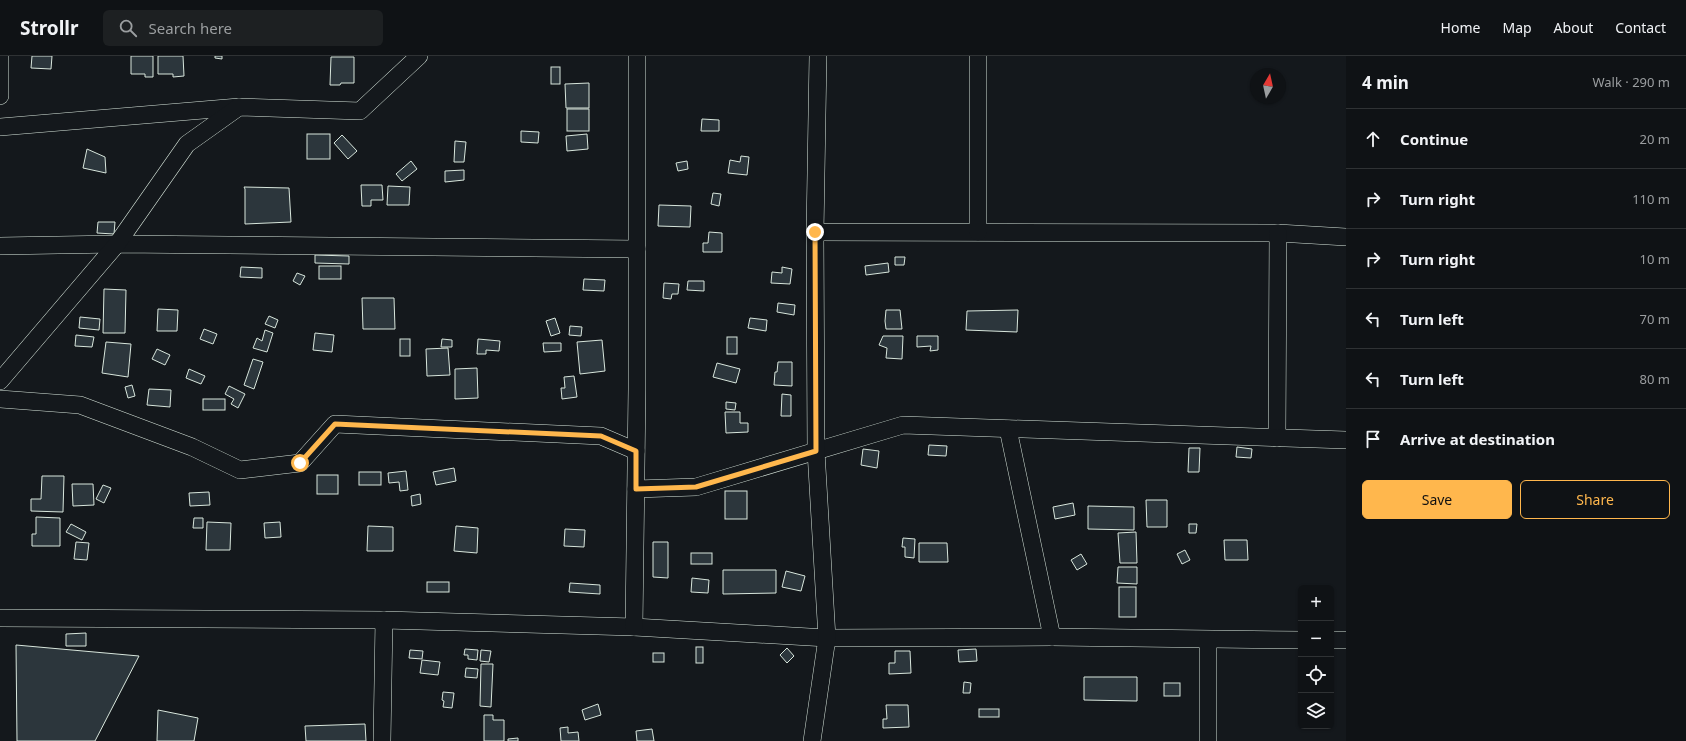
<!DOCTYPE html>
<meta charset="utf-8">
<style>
body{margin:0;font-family:"Noto Sans",sans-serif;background:#1d2022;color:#f1f3f6}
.controls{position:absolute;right:12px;bottom:12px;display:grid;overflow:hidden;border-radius:6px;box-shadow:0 1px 3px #0004}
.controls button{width:36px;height:36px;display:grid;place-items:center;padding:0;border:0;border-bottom:1px solid #2f3234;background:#0f1215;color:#f1f3f6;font:20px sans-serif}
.compass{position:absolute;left:1250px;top:12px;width:36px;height:36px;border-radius:50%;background:#0f1215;box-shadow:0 1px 3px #0004;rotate:9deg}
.stop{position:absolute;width:12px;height:12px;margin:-9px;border:3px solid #ffb74d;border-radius:50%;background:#fff}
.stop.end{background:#ffb74d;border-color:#fff;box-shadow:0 1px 4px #0008}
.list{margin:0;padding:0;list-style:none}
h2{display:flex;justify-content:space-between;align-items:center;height:52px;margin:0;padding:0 16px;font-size:17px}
h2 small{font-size:13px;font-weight:400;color:#9b9ea0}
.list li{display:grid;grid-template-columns:26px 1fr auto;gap:12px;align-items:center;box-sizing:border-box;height:60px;padding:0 16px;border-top:1px solid #2f3234}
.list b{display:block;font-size:15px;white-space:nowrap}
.list em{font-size:13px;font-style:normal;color:#9b9ea0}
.actions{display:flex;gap:8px;padding:12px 16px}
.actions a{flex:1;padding:9px 0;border:1px solid #ffb74d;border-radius:6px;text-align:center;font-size:14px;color:#ffb74d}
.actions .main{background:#ffb74d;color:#111}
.icon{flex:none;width:22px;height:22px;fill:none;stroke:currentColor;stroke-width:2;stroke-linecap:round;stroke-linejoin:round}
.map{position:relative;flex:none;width:1346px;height:685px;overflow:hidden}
header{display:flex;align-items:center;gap:24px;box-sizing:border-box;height:56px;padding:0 20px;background:#0f1215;border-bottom:1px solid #2f3234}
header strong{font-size:19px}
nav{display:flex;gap:22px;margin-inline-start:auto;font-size:14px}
.search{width:280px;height:36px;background:#1d2022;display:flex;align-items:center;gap:10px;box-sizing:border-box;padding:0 14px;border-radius:6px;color:#9b9ea0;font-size:15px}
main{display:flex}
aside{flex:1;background:#0f1215}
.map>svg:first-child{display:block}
.building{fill:#2c363c;stroke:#d8e6dc}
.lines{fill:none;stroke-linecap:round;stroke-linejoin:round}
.street-casing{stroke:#d8e6dc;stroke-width:18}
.street{stroke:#14181c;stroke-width:17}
.route{stroke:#ffb74d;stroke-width:5}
</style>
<header>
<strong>Strollr</strong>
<div class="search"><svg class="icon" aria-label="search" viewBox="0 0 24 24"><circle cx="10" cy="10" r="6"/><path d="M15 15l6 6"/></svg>Search here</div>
<nav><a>Home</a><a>Map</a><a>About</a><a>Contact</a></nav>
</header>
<main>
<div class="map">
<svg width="1346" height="685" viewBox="0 0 1346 685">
<rect width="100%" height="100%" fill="#14181c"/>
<g class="building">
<polygon points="32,0 52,0 51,13 31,12"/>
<polygon points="131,0 153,0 153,21 145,21 145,18 131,18"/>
<polygon points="158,0 183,0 184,20 173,21 173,18 158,18"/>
<polygon points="215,0 222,0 222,3 215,2"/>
<polygon points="331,1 354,1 354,27 341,27 340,29 330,29"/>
<rect x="551" y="11" width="9" height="17"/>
<polygon points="589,27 589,52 566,52 565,28"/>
<rect x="567" y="53" width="22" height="22"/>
<polygon points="702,63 719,64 719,75 701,75"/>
<polygon points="521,75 539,76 538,87 521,86"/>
<rect x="307" y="78" width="23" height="25"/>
<polygon points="587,78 588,93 567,95 566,80"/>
<polygon points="342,79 357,95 348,103 334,87"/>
<polygon points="455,85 466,86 464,106 454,106"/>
<polygon points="87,93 105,101 106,117 83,112"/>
<polygon points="741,100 749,101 747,119 728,117 730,104 740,106"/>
<polygon points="411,105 417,113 402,125 396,118"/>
<polygon points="687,105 688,113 678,115 676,107"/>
<polygon points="464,114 464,124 445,126 445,115"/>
<polygon points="361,129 382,129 383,144 371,144 371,150 362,150"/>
<polygon points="388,130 410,131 409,149 387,149"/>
<polygon points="244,131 289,132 291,166 245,168 245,133"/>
<polygon points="713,137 721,138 719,150 711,148"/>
<polygon points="659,149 691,150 690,171 658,170"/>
<polygon points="98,166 115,166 114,178 97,177"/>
<polygon points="709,176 722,177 722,196 703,196 703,187 708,187"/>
<polygon points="315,199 349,200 349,208 315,207"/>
<polygon points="895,201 905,201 904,209 895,209"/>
<polygon points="888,207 889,216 866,219 865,210"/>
<rect x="319" y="210" width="22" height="13"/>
<polygon points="241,211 262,212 262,222 240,221"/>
<polygon points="782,211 792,213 790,228 771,227 772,216 782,217"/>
<polygon points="297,217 305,220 300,229 293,225"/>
<polygon points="584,223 605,224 604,235 583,234"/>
<polygon points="688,225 704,225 704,235 687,234"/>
<polygon points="664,227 679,228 678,238 672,238 671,243 663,242"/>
<polygon points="104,233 126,234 125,277 103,277"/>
<polygon points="362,242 394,242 395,273 363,273"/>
<polygon points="778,247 795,249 794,259 777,256"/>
<polygon points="158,253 178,254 177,275 157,275"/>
<polygon points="886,254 900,254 902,273 886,273 885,265"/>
<polygon points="1018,254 1017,276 966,274 967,255"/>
<polygon points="269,260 278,264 275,272 265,268"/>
<polygon points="80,261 100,263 99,274 79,272"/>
<polygon points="555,262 560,277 551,280 546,265"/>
<polygon points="750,262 767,264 766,275 748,272"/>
<polygon points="570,270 582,271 581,280 569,279"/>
<polygon points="204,273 217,278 213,288 200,283"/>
<polygon points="265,274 273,277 267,296 253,292 257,282 262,285"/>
<polygon points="315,277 334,279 332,296 313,294"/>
<polygon points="76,279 94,281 92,291 75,290"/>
<polygon points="883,280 903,280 902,303 886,302 887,292 879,289"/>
<polygon points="917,280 938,280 938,294 930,295 931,290 917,291"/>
<rect x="727" y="281" width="10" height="17"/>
<rect x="400" y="283" width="10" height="17"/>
<polygon points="442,283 452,284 452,291 441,291"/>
<polygon points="478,283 500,285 499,295 486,294 486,298 477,298"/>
<polygon points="602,284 605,315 580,318 577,286"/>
<polygon points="106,286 131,288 128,321 102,317"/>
<polygon points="543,287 561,287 561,295 544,296"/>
<polygon points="448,292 450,319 427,320 426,293"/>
<polygon points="157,293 170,299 165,309 152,303"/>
<polygon points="253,303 263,306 254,333 244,329"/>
<polygon points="778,306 792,306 792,330 774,329 775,316 777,316"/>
<polygon points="717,307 740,313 736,327 713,321"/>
<polygon points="477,312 478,342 455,343 455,313"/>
<polygon points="189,313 205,320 201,328 186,322"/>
<polygon points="574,320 577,341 562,343 561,332 565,332 564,321"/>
<polygon points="132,329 135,340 128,342 125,331"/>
<polygon points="229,330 245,338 238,352 231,348 234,343 225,338"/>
<polygon points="149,333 171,334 170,351 147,349"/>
<polygon points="782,338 791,339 791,360 781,360"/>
<rect x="203" y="343" width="22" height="11"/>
<polygon points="726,346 736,347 735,354 726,353"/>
<polygon points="725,356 740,356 740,367 748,367 748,376 726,377"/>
<polygon points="929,389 947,390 946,400 928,399"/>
<polygon points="1237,391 1252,393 1251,402 1236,401"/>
<polygon points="1189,392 1200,392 1199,416 1188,416"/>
<polygon points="863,393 879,395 877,412 861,409"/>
<polygon points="454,412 456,425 436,429 433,416"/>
<polygon points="406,415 408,434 400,435 399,426 389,427 388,417"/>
<rect x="359" y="416" width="22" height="13"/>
<rect x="317" y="419" width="21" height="19"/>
<polygon points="42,420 64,420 63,456 31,455 31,443 41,443"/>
<polygon points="72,428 93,428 94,449 73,450"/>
<polygon points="103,429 111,432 104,447 96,443"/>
<rect x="725" y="435" width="22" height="28"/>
<polygon points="209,436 210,449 190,450 189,437"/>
<polygon points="420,438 421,448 412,450 411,440"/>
<polygon points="1146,444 1167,444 1167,471 1147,471"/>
<polygon points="1073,447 1075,459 1055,463 1053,451"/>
<polygon points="1088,450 1134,451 1134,474 1088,473"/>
<polygon points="36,461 60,462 60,490 32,490 32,478 36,478"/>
<polygon points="194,462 203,462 203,472 193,472"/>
<polygon points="207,466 231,467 230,494 206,494"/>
<polygon points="280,466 281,481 265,482 264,467"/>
<polygon points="71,468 86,476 82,484 66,476"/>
<polygon points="1189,468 1197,468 1196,477 1189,477"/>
<polygon points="368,470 393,471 393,495 367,495"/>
<polygon points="456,470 478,472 477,497 454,495"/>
<polygon points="565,473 585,474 584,491 564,490"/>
<polygon points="1136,476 1137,507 1120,507 1118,477"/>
<polygon points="903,482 915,483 914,502 905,501 905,491 902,491"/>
<polygon points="1224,484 1247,484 1248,504 1225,504"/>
<polygon points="76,486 89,487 87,504 74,503"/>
<polygon points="653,486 668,486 668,522 653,521"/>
<polygon points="919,487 947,487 948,506 919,506"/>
<polygon points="1185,494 1190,504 1182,508 1177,498"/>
<rect x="691" y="497" width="21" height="11"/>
<polygon points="1081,498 1087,508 1077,514 1071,504"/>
<polygon points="1118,511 1137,511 1137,528 1117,527"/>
<polygon points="723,514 776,514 776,537 723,538"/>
<polygon points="786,515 805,520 801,535 782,531"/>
<polygon points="692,522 709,524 708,537 691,536"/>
<rect x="427" y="526" width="22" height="10"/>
<polygon points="570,527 600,529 600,538 569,536"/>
<rect x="1119" y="531" width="17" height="30"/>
<polygon points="86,577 86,590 66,590 66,578"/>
<polygon points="16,589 139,600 95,685 17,685"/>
<rect x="696" y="591" width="7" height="16"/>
<polygon points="787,592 794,600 787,607 780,599"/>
<polygon points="465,593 478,594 477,604 468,603 468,599 464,599"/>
<polygon points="976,593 977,605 959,606 958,594"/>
<polygon points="410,594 423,595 422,603 409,602"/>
<polygon points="481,594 491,595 489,606 480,605"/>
<polygon points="895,595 910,595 911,617 889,618 889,607 895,607"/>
<rect x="653" y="597" width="11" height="9"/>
<polygon points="422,604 440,606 438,619 420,617"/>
<polygon points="481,608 493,608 491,651 480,650"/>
<polygon points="466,612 478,613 477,622 465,621"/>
<polygon points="1084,621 1137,621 1137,645 1084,644"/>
<polygon points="964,626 971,627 970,637 963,637"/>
<rect x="1164" y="627" width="16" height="13"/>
<polygon points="443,636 454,637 452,652 443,651 444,645 442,644"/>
<polygon points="598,648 601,659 585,664 582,654"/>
<polygon points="886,649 908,649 909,671 883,672 883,663 887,663"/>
<rect x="979" y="653" width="20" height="8"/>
<polygon points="158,654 198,662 194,685 157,685"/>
<polygon points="484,659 493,659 493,664 504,664 504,685 484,685"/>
<polygon points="365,668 366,685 306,685 305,670"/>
<polygon points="568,671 568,677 578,676 579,685 561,685 560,672"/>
<polygon points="652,673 654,685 637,685 636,675"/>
<polygon points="518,682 518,685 508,685 508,683"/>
</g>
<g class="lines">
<g class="street-casing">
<g id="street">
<polyline points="818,0 815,176 1278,177 1346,181"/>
<polyline points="978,0 978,176"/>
<polyline points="0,40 0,0"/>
<polyline points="0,71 239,51"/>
<polyline points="0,190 117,188 637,193"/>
<polyline points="0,325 117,188 187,88 239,51 360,55 419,0"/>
<polyline points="0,343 80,349 192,391 240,414 300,407 335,368 601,380 636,395"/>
<polyline points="1008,373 1052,581"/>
<polyline points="1277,382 1278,177"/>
<polyline points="636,433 696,431 903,369 1346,384"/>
<polyline points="0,562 384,564 634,571 827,582 1052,581 1301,584"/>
<polyline points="634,571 637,333 637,0"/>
<polyline points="1208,584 1208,685"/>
<polyline points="1331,584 1346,584"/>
<polyline points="382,685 384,564"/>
<polyline points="812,685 827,582 816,395 815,176"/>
</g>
</g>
<use href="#street" class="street"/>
</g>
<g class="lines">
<polyline class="route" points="300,407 335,368 601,380 636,395 636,433 696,431 816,395 815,176"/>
</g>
</svg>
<div class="controls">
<button>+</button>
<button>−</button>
<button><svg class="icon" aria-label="locate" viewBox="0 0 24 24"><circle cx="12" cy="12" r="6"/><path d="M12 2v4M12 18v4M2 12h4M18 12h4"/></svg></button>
<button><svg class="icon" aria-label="layers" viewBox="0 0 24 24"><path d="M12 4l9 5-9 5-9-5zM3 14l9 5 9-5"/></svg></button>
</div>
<svg class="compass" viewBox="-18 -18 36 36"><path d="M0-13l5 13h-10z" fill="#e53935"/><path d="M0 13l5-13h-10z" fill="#9b9ea0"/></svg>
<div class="stop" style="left:300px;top:407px"></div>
<div class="stop end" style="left:815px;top:176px"></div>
</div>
<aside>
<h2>4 min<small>Walk · 290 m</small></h2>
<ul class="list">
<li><svg class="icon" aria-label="ahead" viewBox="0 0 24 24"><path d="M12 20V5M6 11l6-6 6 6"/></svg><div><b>Continue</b></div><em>20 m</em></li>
<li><svg class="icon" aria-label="right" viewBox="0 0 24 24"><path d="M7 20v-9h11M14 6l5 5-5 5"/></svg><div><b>Turn right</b></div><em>110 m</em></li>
<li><svg class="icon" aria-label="right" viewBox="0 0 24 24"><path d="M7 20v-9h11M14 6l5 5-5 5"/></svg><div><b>Turn right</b></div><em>10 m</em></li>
<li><svg class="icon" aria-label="left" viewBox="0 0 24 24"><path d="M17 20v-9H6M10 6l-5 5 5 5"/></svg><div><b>Turn left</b></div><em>70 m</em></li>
<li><svg class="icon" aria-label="left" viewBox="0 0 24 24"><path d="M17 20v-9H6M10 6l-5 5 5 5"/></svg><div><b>Turn left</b></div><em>80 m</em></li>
<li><svg class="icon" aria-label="arrive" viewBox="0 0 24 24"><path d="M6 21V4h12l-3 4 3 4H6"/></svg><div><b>Arrive at destination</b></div></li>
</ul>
<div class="actions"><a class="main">Save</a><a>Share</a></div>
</aside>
</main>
